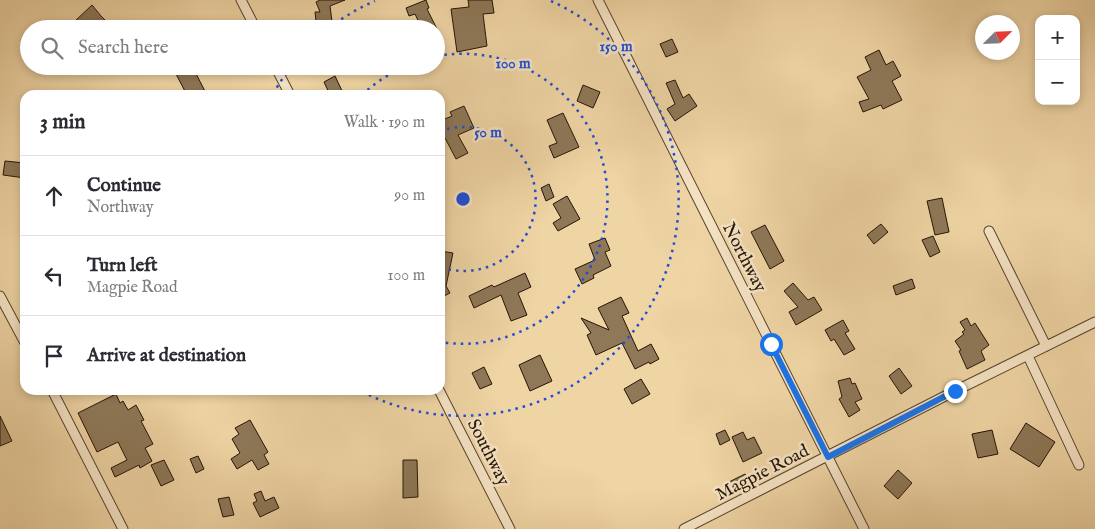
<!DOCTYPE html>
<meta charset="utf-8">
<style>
body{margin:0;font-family:"IM FELL English",serif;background:#f7f7f7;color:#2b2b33}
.controls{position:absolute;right:15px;top:15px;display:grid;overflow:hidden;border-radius:10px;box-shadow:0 2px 8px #0003}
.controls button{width:45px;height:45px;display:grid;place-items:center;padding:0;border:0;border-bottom:1px solid #e1e1e2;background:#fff;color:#2b2b33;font:25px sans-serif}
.compass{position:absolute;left:975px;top:15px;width:45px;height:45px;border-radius:50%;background:#fff;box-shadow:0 2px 8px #0003;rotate:66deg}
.stop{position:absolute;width:15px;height:15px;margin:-11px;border:4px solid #1a73e8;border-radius:50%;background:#fff}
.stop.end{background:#1a73e8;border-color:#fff;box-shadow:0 1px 5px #0008}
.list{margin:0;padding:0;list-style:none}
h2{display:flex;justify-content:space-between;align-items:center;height:65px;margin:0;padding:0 20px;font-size:21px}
h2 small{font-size:16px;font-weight:400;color:#7c7c81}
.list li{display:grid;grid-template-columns:32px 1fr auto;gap:15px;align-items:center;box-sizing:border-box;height:80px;padding:0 20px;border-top:1px solid #e1e1e2}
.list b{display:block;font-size:19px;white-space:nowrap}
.list p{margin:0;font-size:16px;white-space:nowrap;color:#7c7c81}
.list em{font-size:16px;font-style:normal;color:#7c7c81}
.icon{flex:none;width:28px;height:28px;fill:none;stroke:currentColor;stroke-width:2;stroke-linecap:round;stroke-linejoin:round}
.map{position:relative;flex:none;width:1095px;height:529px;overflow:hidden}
.search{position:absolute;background:#fff;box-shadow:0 2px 8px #0003;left:20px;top:20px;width:425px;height:55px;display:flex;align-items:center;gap:12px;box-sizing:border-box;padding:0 18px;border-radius:28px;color:#7c7c81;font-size:19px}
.panel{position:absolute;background:#fff;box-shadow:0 2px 8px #0003;left:20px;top:90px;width:425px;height:305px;border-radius:15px}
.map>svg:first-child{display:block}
.building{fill:#8e7858;stroke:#251405}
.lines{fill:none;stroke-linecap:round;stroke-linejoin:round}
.street-casing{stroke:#58442d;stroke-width:11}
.street{stroke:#f5e3c4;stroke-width:9}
.route{stroke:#1a73e8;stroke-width:6}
.ring{fill:none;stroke:#1d4ed8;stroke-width:2.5;stroke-dasharray:2.5 5}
.labels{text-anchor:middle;stroke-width:5;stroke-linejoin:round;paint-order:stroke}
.street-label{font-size:18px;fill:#251405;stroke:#f5e3c4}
.centre{fill:#1d4ed8;stroke:#f5e3c4;stroke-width:2.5}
.ring-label{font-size:15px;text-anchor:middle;font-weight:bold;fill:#1d4ed8;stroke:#f5e3c4;stroke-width:5;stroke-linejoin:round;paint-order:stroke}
</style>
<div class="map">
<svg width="1095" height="529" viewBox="0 0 1095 529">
<rect width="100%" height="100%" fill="#efd4a4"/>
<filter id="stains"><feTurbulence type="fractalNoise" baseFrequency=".004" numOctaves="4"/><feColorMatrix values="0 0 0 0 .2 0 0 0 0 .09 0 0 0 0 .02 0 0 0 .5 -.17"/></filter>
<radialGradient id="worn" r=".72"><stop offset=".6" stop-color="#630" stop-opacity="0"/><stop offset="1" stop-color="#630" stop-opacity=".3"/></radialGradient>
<g class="building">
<polygon points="320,0 345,0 330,6 333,29 288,29 287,22 316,21 315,12 320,12 316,2"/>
<polygon points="426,0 429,8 427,9 437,29 422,29 415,14 409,16 406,8"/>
<polygon points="468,0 492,0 494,13 483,14 487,46 457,52 451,9 469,7"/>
<polygon points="92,5 101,16 114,29 80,29 74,22"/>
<polygon points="672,39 678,52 666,57 660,44"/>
<polygon points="879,50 886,65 893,61 901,76 892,81 902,100 883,109 881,105 863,112 859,102 869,99 857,77 871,70 865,57"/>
<polygon points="192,66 207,95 187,95 176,74"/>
<polygon points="335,76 344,95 330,95 324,82"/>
<polygon points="675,80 683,98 689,94 697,106 675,121 667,109 675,104 666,83"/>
<polygon points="583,85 600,92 593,108 577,101"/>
<polygon points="464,106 474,128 458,135 468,153 456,159 445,138 440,140 440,121 452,116 450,112"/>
<polygon points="563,113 579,147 554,158 549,146 557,143 547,120"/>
<polygon points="5,161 25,163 25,178 3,175"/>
<polygon points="549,184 554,197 546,201 541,188"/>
<polygon points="567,196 580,219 558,231 553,223 561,218 553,204"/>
<polygon points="942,198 949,232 935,235 927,201"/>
<polygon points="881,224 888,232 874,244 867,235"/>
<polygon points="765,225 784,261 770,269 751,232"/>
<polygon points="933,236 940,252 930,257 922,240"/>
<polygon points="605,238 610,250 605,252 611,266 593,275 594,278 582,284 575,269 595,260 589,244"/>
<polygon points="440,251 453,253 446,286 450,293 444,296 444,299 440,299"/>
<polygon points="525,273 531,287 518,293 527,315 511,321 501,295 474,308 469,296 492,285 494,287"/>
<polygon points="912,279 915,288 896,295 893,286"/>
<polygon points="793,283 808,300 814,297 822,310 796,325 789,312 798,307 784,291"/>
<polygon points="621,297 629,313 622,316 638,351 651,344 659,359 650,364 649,362 635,369 622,343 596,355 587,335 591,333 581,318 609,330 598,308"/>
<polygon points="967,318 971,326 975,323 989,345 981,351 985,360 967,369 959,351 961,350 955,341 964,334 962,332 965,330 960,322"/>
<polygon points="843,320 849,331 845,333 855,349 844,355 834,339 831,341 825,330"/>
<polygon points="540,355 552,381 530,391 519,365"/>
<polygon points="484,367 492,384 480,389 472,373"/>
<polygon points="899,368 912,386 901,394 889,376"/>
<polygon points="850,378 852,384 855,383 862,399 855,402 860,410 849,417 839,399 842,397 838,381"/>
<polygon points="641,379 650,394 632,404 624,389"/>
<polygon points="116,394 120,403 123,401 128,410 136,405 144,420 141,421 153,444 145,448 152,461 140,468 139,465 115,477 111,468 127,460 118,442 97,452 78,413"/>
<polygon points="0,416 12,441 0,446"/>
<polygon points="250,420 268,452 264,455 269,464 258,470 252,460 237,469 231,459 240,453 232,439 239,434 235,428"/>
<polygon points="1026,423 1055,442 1039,467 1010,449"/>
<polygon points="725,430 730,440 720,445 716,434"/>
<polygon points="992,430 998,454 978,458 972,434"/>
<polygon points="743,432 747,440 754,437 762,453 743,462 732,437"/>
<polygon points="198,456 204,469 196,473 190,459"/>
<polygon points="164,460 174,480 161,486 151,465"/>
<polygon points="403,460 417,460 418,497 403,498"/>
<polygon points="898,470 912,483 898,499 884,486"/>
<polygon points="745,474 748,481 728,491 725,484"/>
<polygon points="261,491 265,501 274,497 279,508 260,517 253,503 257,501 254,494"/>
<polygon points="229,497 234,515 223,517 218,499"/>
</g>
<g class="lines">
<g class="street-casing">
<g id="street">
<polyline points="241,0 256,29"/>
<polyline points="598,0 864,529"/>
<polyline points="275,66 290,95"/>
<polyline points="989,231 1046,346"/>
<polyline points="0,296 25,343"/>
<polyline points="1028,356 1079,465"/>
<polyline points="52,390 123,529"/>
<polyline points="439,390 510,529"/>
<polyline points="684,529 955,391 1095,322"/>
</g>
</g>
<use href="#street" class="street"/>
</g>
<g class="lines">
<polyline class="route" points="771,344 828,457 955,391"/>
</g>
<g class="ring">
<path d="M440 131A72 72 0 1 1 440 267"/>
<path d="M362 95A145 145 0 0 1 404 67M437 56A145 145 0 1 1 440 342"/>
<path d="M273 94A217 217 0 0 1 291 67M329 28A217 217 0 0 1 375 1M551 1A217 217 0 1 1 361 391"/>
</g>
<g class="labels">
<g class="street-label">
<text transform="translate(745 257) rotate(63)" y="6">Northway</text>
<text transform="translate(489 452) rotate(63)" y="6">Southway</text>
<text transform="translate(762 472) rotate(-27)" y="6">Magpie Road</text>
</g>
</g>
<circle cx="463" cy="199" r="8" class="centre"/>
<g class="ring-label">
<text x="616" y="51">150 m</text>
<text x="513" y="68">100 m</text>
<text x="488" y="137">50 m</text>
</g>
<rect width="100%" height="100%" filter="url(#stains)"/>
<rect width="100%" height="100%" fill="url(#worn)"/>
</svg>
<div class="controls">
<button>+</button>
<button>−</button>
</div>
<svg class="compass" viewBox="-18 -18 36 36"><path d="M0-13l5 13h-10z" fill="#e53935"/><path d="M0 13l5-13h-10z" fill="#7c7c81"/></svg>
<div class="stop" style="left:771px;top:344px"></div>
<div class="stop end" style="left:955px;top:391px"></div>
<div class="search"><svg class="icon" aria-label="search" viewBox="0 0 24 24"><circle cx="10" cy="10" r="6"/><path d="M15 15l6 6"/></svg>Search here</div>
<section class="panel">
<h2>3 min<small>Walk · 190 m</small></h2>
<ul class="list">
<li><svg class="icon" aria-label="ahead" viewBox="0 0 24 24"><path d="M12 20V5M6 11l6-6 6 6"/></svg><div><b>Continue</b><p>Northway</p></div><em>90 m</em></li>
<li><svg class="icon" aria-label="left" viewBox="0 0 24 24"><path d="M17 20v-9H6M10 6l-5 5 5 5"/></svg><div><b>Turn left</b><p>Magpie Road</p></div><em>100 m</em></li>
<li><svg class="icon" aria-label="arrive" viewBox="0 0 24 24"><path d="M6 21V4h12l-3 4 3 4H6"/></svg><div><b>Arrive at destination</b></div></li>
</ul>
</section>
</div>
